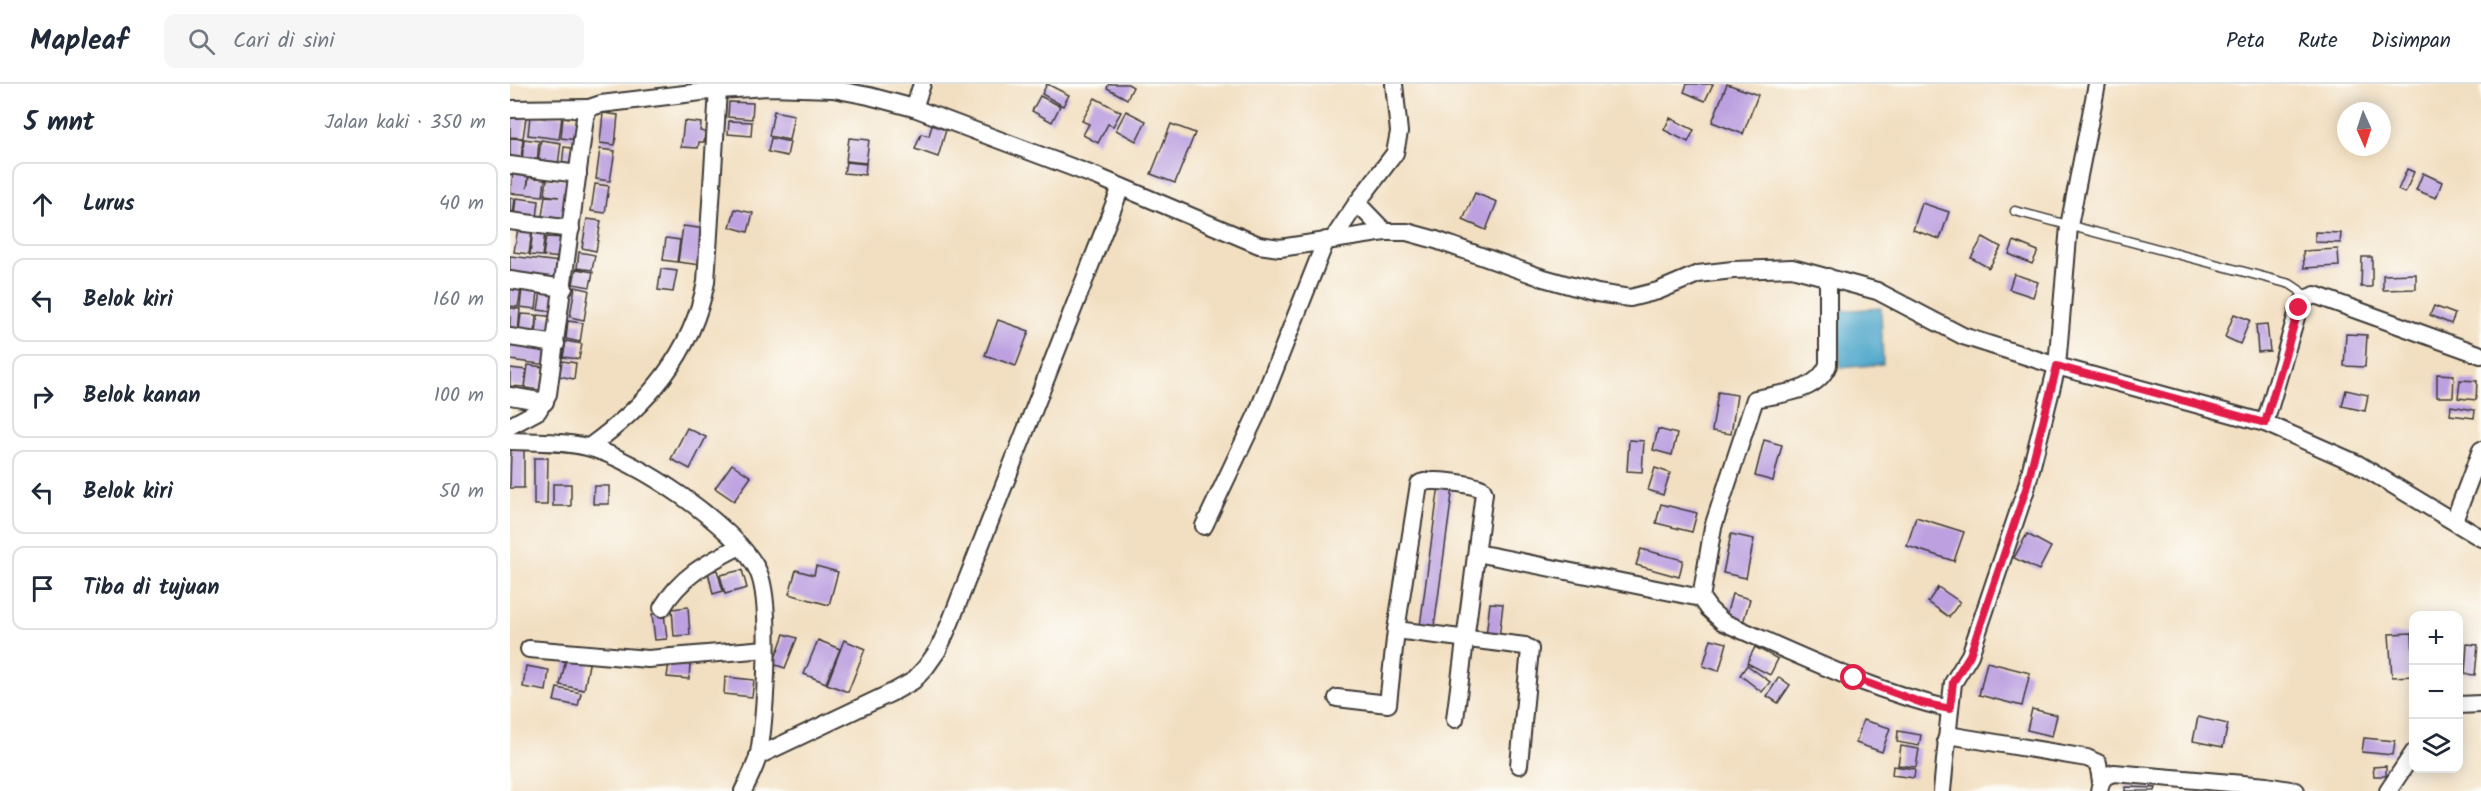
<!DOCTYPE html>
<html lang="id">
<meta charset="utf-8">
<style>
body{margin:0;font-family:Kalam,sans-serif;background:#f6f6f7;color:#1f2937}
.controls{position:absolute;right:18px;bottom:18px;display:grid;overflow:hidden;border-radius:12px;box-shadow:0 3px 15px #0003}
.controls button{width:54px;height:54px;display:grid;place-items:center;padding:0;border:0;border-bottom:2px solid #e0e1e3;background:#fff;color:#1f2937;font:30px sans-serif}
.compass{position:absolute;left:1827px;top:18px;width:54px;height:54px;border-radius:50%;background:#fff;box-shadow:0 3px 15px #0003;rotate:177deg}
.stop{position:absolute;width:18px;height:18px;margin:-14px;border:4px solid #e11d48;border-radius:50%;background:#fff}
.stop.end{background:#e11d48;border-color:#fff;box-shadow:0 2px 6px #0008}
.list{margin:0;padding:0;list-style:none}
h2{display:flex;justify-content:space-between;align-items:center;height:78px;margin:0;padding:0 24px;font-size:26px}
h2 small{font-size:20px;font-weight:400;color:#747a83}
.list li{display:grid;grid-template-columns:39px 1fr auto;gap:18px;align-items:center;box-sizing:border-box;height:84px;margin:0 12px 12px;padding:0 12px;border:2px solid #e0e1e3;border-radius:12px}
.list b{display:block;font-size:22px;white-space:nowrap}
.list em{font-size:20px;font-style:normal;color:#747a83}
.icon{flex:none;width:33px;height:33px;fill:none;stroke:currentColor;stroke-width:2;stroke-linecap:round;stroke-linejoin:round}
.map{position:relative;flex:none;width:1971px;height:707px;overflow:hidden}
header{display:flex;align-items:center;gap:36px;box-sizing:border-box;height:84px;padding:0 30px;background:#fff;border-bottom:2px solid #e0e1e3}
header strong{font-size:28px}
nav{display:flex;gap:33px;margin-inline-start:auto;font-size:21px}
.search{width:420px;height:54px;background:#f6f6f7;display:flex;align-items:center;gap:15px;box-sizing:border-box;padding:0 21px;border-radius:12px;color:#747a83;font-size:22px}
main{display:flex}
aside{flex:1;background:#fff}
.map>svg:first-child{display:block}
.water{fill:#4ba5c9;stroke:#346072;stroke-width:1.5}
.building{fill:#bca0e0}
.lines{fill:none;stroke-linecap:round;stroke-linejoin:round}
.lane-casing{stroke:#3c3935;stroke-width:11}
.street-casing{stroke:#3c3935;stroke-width:20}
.lane{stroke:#fff;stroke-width:8}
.street{stroke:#fff;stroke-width:16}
.route{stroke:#e11d48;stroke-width:8}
</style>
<header>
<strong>Mapleaf</strong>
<div class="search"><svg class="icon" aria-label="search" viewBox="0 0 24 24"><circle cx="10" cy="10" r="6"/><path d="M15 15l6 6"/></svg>Cari di sini</div>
<nav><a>Peta</a><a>Rute</a><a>Disimpan</a></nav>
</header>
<main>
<aside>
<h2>5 mnt<small>Jalan kaki · 350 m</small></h2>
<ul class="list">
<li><svg class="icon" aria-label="ahead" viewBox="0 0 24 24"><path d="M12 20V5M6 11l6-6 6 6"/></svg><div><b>Lurus</b></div><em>40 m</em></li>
<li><svg class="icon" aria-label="left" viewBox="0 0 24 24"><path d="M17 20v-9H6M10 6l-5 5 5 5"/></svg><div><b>Belok kiri</b></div><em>160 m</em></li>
<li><svg class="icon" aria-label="right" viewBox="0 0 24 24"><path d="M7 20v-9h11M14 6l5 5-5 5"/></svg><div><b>Belok kanan</b></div><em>100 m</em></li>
<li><svg class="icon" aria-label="left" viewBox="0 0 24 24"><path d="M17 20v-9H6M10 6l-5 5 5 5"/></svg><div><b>Belok kiri</b></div><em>50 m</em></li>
<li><svg class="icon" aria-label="arrive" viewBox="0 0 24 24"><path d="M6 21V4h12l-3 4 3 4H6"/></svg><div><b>Tiba di tujuan</b></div></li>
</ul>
</aside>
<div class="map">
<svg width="1971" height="707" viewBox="0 0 1971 707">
<rect width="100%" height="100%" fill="#fdfcf7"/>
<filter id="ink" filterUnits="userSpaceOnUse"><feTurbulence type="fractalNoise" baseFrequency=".0167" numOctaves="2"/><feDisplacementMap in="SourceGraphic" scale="12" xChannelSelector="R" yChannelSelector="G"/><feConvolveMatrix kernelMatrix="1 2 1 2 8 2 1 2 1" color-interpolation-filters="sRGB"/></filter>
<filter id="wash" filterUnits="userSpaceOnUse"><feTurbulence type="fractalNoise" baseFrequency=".008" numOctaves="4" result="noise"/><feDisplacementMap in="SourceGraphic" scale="24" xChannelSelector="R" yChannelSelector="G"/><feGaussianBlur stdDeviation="1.35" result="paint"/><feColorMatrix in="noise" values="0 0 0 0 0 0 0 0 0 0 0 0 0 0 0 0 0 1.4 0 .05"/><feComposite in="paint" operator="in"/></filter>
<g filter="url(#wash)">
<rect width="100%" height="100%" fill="#f2dfc1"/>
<polygon class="water" points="1371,224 1373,280 1330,284 1328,227"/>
<g id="blocks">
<g class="building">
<polygon points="537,0 559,11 553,22 532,10"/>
<polygon points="599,0 618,0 623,3 617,15 597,4"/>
<polygon points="1177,0 1203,0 1195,17 1174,8"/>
<polygon points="1217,0 1248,11 1233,50 1202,38"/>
<polygon points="530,12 550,22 542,38 522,27"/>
<polygon points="585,14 611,28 603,42 598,40 588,59 573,51 579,40 572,37"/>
<polygon points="219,18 243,19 242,35 218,33"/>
<polygon points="264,27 284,31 279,56 259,52"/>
<polygon points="616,27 636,37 626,57 606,46"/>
<polygon points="93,29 108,31 105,61 90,59"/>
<polygon points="0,31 16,33 13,54 0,53"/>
<polygon points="36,31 52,32 49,55 18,51 20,32 35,34"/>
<polygon points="53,33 70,35 68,56 51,54"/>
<polygon points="1160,34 1184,46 1178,58 1154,46"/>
<polygon points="174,37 191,39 190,47 195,48 194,58 189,58 188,64 171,63"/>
<polygon points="219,37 242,38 241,52 218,50"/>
<polygon points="661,40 685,49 665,99 641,90"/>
<polygon points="422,41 436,46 428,73 405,65 411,50 419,52"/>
<polygon points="0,54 13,55 11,77 0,75"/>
<polygon points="261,54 280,58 277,72 258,68"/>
<polygon points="339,54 359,56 356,79 336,77"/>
<polygon points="14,55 29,57 27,79 12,77"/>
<polygon points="31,56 51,59 48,81 28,79"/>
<polygon points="54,63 69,65 67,83 52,82"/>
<polygon points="90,65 105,67 100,97 86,95"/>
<polygon points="336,78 356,80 355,91 334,89"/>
<polygon points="1897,85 1904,88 1895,109 1888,106"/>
<polygon points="3,87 19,88 17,104 19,93 35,95 33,112 1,109"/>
<polygon points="1913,89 1932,98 1926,114 1906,106"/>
<polygon points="37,94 64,97 60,136 32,132 35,112 49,113 35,111"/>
<polygon points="85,100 99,102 95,129 81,127"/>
<polygon points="965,109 987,118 976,146 953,136"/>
<polygon points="0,114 5,115 3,131 0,131"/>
<polygon points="6,114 29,117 27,134 4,132"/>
<polygon points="1412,119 1439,128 1430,155 1403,146"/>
<polygon points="225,125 243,129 238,148 220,143"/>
<polygon points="77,135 91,137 86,167 72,164"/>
<polygon points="173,142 196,145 191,181 168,178"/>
<polygon points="8,144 22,146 19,170 4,168"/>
<polygon points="23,146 35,148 32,172 20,171"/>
<polygon points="1805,148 1831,149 1830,159 1805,158"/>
<polygon points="36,153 53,154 51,174 33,172"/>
<polygon points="1473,153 1491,163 1479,184 1461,174"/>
<polygon points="156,154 170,156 167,178 153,176"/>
<polygon points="1504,157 1528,167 1522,180 1499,170"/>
<polygon points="1828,165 1829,182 1794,184 1793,167"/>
<polygon points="69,168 85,171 82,186 67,184"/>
<polygon points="0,172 50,178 48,197 0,190"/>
<polygon points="1852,173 1862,173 1862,203 1851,203"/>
<polygon points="66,185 83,188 80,203 63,200"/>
<polygon points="151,185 167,187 163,208 148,206"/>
<polygon points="1504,190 1528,198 1523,213 1499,205"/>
<polygon points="1906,190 1906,205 1873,206 1873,191"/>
<polygon points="65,203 79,206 74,236 60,233"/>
<polygon points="0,204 11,205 8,223 0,222"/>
<polygon points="12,205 28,207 26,225 10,223"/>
<polygon points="31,207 46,209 44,228 28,226"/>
<polygon points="1924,222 1945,230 1941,240 1920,231"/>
<polygon points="0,224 10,225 8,248 0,247"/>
<polygon points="11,230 26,231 25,249 9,247"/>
<polygon points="1724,230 1740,236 1730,260 1715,253"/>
<polygon points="28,231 45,233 43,251 26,249"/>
<polygon points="488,236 519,247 506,282 475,271"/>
<polygon points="58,237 73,239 70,258 56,255"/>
<polygon points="1757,240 1760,267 1748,268 1746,241"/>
<polygon points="1836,250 1857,251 1855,283 1834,282"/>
<polygon points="0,257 41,262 38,281 0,276"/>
<polygon points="56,257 72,260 69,275 53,273"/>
<polygon points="52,277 66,279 64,295 49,292"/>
<polygon points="18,281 33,283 30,306 15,304"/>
<polygon points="0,284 16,286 14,303 0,302"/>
<polygon points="1927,290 1944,291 1943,313 1927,313"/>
<polygon points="1950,296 1967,297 1966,316 1948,314"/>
<polygon points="1836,306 1858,311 1855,327 1832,322"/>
<polygon points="1208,308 1227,311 1221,350 1202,347"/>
<polygon points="1941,322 1965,326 1964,334 1940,331"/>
<polygon points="177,344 196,353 180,385 161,375"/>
<polygon points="1148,345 1167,350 1162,371 1143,366"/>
<polygon points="1119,356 1134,357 1132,388 1117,387"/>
<polygon points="1254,356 1272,361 1263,397 1245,392"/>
<polygon points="1,365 14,366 14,404 0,404"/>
<polygon points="24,374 38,374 37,421 24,421"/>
<polygon points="222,380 241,393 224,417 205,404"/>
<polygon points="1145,384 1160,389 1153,411 1138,406"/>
<rect x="43" y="400" width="18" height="22"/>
<polygon points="929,401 943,403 924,544 910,542"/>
<polygon points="84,402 99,402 99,420 83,420"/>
<polygon points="1151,420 1187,429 1182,448 1146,439"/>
<polygon points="1406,433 1454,448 1444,477 1397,462"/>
<polygon points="1221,450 1244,455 1236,494 1213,489"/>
<polygon points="1517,450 1541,463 1529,486 1504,474"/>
<polygon points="1131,465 1173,476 1169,493 1126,481"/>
<polygon points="306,482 328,488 319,521 279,510 286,486 304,491"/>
<polygon points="207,486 213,507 203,510 198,488"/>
<polygon points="232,486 237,504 215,510 210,491"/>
<polygon points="1428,503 1450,518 1439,533 1418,518"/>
<polygon points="1222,510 1240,515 1233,539 1215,535"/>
<polygon points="980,519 993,520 989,554 976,552"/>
<polygon points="178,523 180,551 164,552 162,525"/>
<polygon points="154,529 157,555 145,556 142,530"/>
<polygon points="1902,549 1904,592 1882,593 1879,550"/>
<polygon points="274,550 287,554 275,584 263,580"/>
<polygon points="1201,555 1217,559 1209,587 1193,582"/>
<polygon points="308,556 330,565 316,599 294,590"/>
<polygon points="334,556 355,565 338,608 317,600"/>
<polygon points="1957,560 1968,561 1965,591 1955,590"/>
<polygon points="1245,563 1268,575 1260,591 1237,579"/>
<polygon points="71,573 80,575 74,606 50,601 56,575 69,578"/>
<polygon points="159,578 180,580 179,595 157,593"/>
<polygon points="1477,578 1520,589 1512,622 1469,611"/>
<polygon points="1237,581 1260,598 1252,608 1230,591"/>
<polygon points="16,582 39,586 36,607 13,603"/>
<polygon points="215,593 244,596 242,613 214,610"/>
<polygon points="1269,593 1280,601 1268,619 1257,612"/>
<polygon points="47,604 71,609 68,622 44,617"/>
<polygon points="1522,625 1547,631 1542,652 1517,646"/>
<polygon points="1688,633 1718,640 1713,663 1683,657"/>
<polygon points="1353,636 1380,644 1372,668 1346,659"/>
<polygon points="1388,647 1411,651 1409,662 1387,658"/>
<polygon points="1854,654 1885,657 1883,671 1852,668"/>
<polygon points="1391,662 1409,665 1406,683 1388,681"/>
<polygon points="1383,682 1405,685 1404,694 1382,691"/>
<polygon points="1876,682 1876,692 1864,692 1863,683"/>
<polygon points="1615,703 1646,704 1645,707 1615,707"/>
</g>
</g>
</g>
<g filter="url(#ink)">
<use href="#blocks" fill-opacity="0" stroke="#3c3935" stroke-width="1.5"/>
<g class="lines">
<g class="lane-casing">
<polyline id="lane" points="1505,127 1780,200 1789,206 1795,215"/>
</g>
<g class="street-casing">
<g id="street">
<polyline points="404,24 412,0"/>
<polyline points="0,25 79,24"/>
<polyline points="0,81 68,90"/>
<polyline points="847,119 875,148"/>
<polyline points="0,137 61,145"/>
<polyline points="823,155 847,119 885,69 889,48 884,0"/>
<path d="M1318 193V281C1306 309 1272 309 1245 315L1203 443 1191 514 1199 525 1213 538C1287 570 1361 607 1440 625L1443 599 1460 571 1516 405 1547 282 1559 142 1587 0"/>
<polyline points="0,196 54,204"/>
<polyline points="0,253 46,260"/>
<polyline points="0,312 35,318"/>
<polyline points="1755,339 1789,223 1795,215 1805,211 1971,271"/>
<polyline points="0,342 28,327 38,310 75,34 79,24 91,20 208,6 259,3 323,5 359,12 404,24 588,93 749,161 770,164 875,148 897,148 926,156 1030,193 1087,209 1120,214 1148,207 1188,190 1223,186 1282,184 1367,207 1453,252 1547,282 1755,339 1848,380 1971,454"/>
<path d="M0 357C26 358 52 357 77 363 125 374 227 443 248 487 263 518 255 633 249 669 246 682 239 695 233 707"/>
<path d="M79 363C137 321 182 270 196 198L208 6"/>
<polyline points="1944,437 1971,366"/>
<polyline points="694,442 747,330 816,156"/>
<polyline points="967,469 1191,514"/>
<path d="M152 524C172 491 197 479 230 462"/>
<polyline points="886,546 1015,562 1020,565 1009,681"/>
<polyline points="19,565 138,575 256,565"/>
<path d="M827 614 878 620 886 546 909 400C918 393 962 400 972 405L974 409 945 635"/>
<polyline points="1948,621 1971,620"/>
<polyline points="1436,656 1444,652 1577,674 1588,679 1591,697"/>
<polyline points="248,672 385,607 403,597 416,583 428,566 440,539 611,103"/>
<polyline points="1432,707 1440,625"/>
<path d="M1589 707C1591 696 1593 692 1604 689L1756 702 1786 707"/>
<polyline points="1878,707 1904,668"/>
</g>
</g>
<use href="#lane" class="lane"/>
<use href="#street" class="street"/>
</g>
</g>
<g class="lines" filter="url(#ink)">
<polyline class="route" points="1344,594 1412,619 1440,625 1443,598 1460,571 1516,405 1547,282 1755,339 1789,224"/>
</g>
</svg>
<div class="controls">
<button>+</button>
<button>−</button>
<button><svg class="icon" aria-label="layers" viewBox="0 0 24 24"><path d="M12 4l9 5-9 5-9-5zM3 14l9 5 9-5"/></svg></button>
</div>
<svg class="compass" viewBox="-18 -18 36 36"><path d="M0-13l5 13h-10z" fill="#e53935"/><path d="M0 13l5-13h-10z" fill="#747a83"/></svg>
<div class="stop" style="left:1344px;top:594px"></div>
<div class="stop end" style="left:1789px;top:224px"></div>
</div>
</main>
